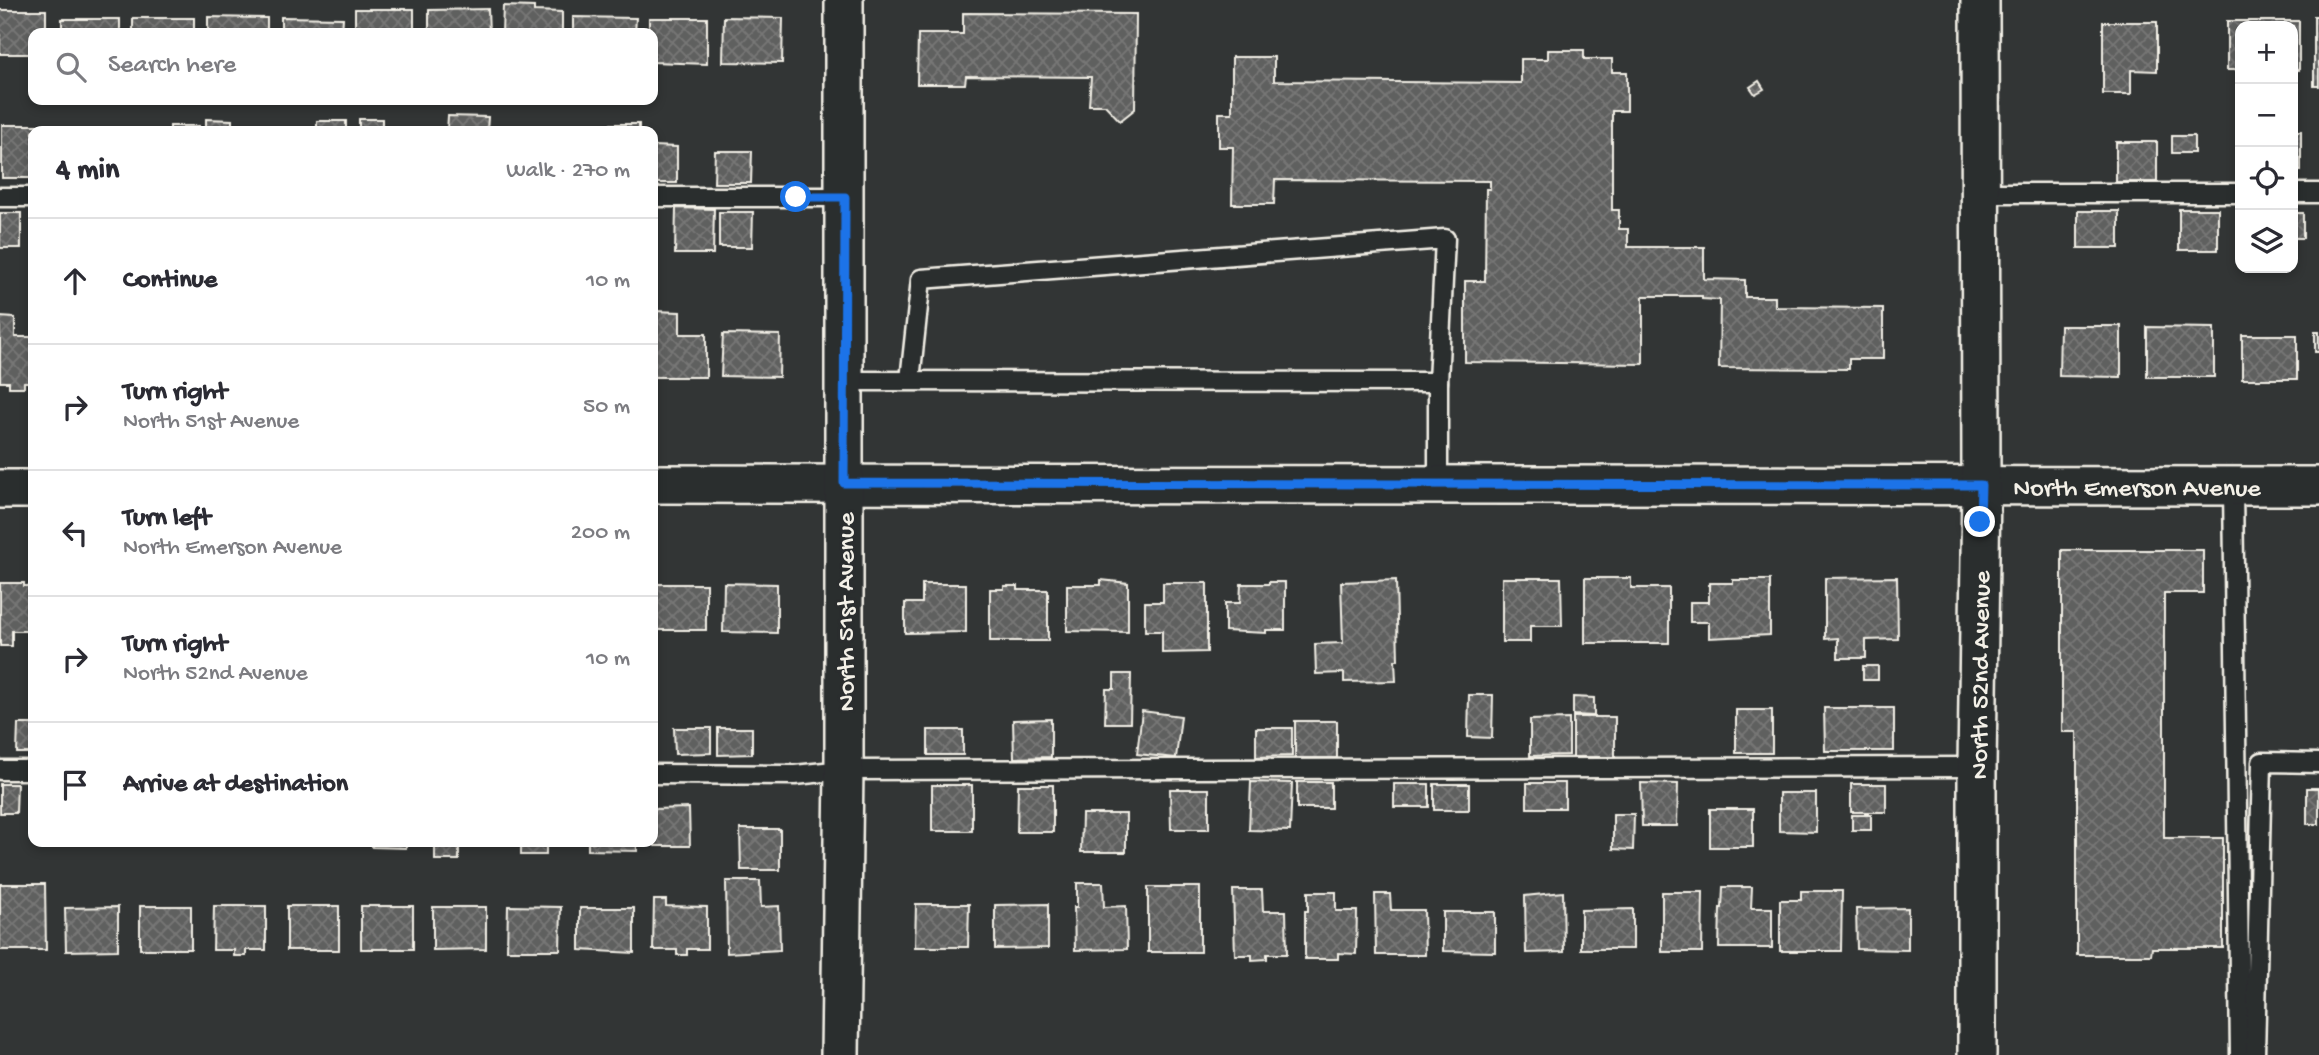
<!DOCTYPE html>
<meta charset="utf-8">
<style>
body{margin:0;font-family:"Gochi Hand",sans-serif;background:#f7f7f7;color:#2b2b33}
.controls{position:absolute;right:21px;top:21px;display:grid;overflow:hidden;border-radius:14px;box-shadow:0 4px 10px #0003}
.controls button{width:63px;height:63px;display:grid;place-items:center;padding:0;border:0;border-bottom:2px solid #e1e1e2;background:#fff;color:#2b2b33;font:35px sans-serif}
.stop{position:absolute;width:21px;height:21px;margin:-16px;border:5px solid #1a73e8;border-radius:50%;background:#fff}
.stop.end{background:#1a73e8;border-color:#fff;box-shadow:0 2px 7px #0008}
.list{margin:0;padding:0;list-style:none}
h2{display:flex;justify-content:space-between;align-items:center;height:91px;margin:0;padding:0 28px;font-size:30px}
h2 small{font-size:23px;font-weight:400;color:#7c7c81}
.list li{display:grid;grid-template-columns:46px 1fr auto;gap:21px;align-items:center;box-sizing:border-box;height:126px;padding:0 28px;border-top:2px solid #e1e1e2}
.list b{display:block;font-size:26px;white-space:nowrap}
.list p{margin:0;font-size:23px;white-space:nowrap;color:#7c7c81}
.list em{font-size:23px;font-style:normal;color:#7c7c81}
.icon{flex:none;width:38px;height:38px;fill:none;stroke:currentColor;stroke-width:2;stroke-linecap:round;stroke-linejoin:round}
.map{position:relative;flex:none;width:2319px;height:1055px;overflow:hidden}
.search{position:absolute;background:#fff;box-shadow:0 4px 10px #0003;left:28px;top:28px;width:630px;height:77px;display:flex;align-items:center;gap:18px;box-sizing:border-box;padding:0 24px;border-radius:14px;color:#7c7c81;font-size:26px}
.panel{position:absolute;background:#fff;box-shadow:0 4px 10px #0003;left:28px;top:126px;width:630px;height:721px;border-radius:14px}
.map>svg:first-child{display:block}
.building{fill:url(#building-cross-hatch);stroke:#f4f1e8;stroke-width:2}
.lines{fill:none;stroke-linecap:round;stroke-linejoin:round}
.service-casing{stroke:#f4f1e8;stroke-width:23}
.minor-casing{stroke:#f4f1e8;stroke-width:42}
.service{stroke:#2a2d2e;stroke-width:18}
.minor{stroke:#2a2d2e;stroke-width:37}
.route{stroke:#1a73e8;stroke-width:9}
.labels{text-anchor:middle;stroke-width:6;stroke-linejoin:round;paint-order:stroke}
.street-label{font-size:26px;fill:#f4f1e8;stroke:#2a2d2e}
</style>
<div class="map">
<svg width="2319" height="1055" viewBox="0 0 2319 1055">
<defs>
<pattern id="building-cross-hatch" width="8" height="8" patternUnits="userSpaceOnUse" patternTransform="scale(1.75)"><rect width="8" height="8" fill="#5f605f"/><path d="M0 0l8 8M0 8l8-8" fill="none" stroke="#777776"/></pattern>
</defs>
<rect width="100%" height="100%" fill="#323535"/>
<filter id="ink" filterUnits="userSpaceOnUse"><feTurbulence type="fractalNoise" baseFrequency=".0143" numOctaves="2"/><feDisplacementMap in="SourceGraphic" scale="14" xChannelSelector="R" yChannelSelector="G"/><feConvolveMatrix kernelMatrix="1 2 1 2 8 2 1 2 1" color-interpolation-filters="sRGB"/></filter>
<g filter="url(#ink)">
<g class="building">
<polygon points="503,6 534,7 534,11 562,12 562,33 502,33"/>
<rect x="355" y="9" width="59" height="24"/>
<polygon points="488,9 489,33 429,33 429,10"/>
<polygon points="0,10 46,10 46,33 33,33 33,54 0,54"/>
<polygon points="963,13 1136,14 1135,109 1120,121 1105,105 1089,105 1091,77 966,76 965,84 917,84 918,34 963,34"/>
<rect x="2314" y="16" width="5" height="70"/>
<polygon points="208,17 267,18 267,33 208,33"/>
<polygon points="281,17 343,18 342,33 281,33"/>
<polygon points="573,17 636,18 635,33 573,33"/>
<polygon points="724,17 783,18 782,63 723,62"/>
<rect x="133" y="18" width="61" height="15"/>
<polygon points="649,18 707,18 707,64 653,62 653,33 649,33"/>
<rect x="62" y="19" width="58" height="14"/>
<polygon points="2227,21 2299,21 2299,70 2293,70 2293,26 2240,26 2240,70 2227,70"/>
<polygon points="2103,22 2157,22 2157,71 2131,70 2131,94 2103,94"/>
<polygon points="1548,50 1584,50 1584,59 1612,59 1612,72 1627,72 1627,111 1612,111 1612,210 1619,210 1619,229 1628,229 1628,247 1704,247 1704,279 1745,280 1745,297 1775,297 1775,307 1883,308 1883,359 1849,359 1849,369 1719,368 1720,300 1702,299 1702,296 1643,296 1643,364 1465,362 1465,281 1485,281 1486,189 1490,189 1490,181 1275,180 1274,204 1232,204 1233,147 1219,147 1219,113 1232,113 1232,57 1274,57 1274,81 1521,83 1521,59 1548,59"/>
<polygon points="1759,81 1764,89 1755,94 1750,87"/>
<polygon points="448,116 488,117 487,131 447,131"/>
<polygon points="206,119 232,120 232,131 206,131"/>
<rect x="359" y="119" width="23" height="12"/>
<rect x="317" y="121" width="29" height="10"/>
<rect x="611" y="124" width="28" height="7"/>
<polygon points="2,125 48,125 48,131 33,131 33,178 2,178"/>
<rect x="170" y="126" width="29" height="5"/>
<rect x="2293" y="131" width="8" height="40"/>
<rect x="2172" y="136" width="22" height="17"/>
<rect x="2116" y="142" width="41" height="40"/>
<polygon points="653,146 677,147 677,183 653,183"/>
<polygon points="715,151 752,151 751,183 714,183"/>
<polygon points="676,208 714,209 713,254 675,254"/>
<rect x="2179" y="209" width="39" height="41"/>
<rect x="2078" y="211" width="41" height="37"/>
<polygon points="719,212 753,212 752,247 719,247"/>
<rect x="0" y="213" width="21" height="35"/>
<rect x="2293" y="213" width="10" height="25"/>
<polygon points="654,311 680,312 680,334 706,334 706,377 653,377"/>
<polygon points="0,317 15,318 15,337 33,337 33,382 24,382 24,387 9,387 9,382 0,382"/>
<polygon points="2060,326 2121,326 2121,377 2059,376"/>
<polygon points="2147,327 2214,328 2214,377 2147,377"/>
<rect x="2315" y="332" width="4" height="20"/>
<polygon points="723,334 780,335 779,377 721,376"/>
<rect x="2242" y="335" width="55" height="44"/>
<polygon points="2062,550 2203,550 2203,593 2164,593 2164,838 2223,838 2223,948 2152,948 2151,955 2077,955 2077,732 2062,732"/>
<polygon points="1897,577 1898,639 1866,640 1866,658 1838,658 1838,638 1825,639 1825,578"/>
<polygon points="1502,578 1561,578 1562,626 1530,626 1530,642 1502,642"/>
<polygon points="1585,578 1631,578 1631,588 1669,588 1669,643 1585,643"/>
<polygon points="1101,580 1128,583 1128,632 1067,631 1067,585 1101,585"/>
<polygon points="1396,580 1398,660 1395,660 1396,681 1344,682 1344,673 1316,674 1315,644 1343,643 1341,582"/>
<polygon points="1733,580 1770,580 1770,635 1709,638 1709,622 1690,622 1690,602 1709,602 1709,583 1733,583"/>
<polygon points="1269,582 1285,582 1285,630 1266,630 1266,633 1225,631 1225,603 1240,603 1241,584 1269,584"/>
<polygon points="0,583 24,583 24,586 33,586 33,631 12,631 12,646 0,646"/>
<polygon points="724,583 777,584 777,633 723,632"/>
<polygon points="1163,583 1207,583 1207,652 1162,653 1162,631 1145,631 1145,602 1163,602"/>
<rect x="653" y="584" width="53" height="46"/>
<polygon points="922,584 966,584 966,632 905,633 905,603 922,603"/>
<polygon points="1004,586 1018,586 1018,590 1048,590 1048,641 990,641 990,589 1004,589"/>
<rect x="1863" y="666" width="15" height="14"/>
<polygon points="1114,674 1131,674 1130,723 1105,723 1106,689 1114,689"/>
<polygon points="1469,695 1493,695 1492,738 1468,737"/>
<polygon points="1573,697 1594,698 1594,716 1573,715"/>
<polygon points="1824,708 1894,708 1894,751 1825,751"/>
<rect x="1736" y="710" width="36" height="43"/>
<polygon points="1142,711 1181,716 1176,758 1137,754"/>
<rect x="1573" y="717" width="42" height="40"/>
<polygon points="1051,719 1051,757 1014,758 1013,720"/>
<polygon points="1569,719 1569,755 1530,756 1530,720"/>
<rect x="1295" y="721" width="42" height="37"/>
<polygon points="18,724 33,724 33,753 17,753"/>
<polygon points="674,728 711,728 711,753 675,754"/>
<polygon points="718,728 752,728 752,754 718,755"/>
<polygon points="1256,728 1292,728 1292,756 1256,757"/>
<rect x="928" y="730" width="35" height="25"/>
<polygon points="1251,782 1292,783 1290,831 1249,830"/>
<rect x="1297" y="782" width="34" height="26"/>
<rect x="1527" y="783" width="38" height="25"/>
<polygon points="1641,783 1678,784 1677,826 1642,826"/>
<polygon points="0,784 17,784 16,813 0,813"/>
<rect x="1394" y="784" width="35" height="23"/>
<rect x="1434" y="784" width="35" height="26"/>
<rect x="1851" y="784" width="35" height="28"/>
<rect x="932" y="785" width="40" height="46"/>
<polygon points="1018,785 1053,785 1053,832 1017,832"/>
<rect x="2307" y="788" width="12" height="36"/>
<polygon points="1170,789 1209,789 1209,829 1171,829"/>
<polygon points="1779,793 1816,793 1816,832 1779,831"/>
<polygon points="689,808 690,846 655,846 653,809"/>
<rect x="1710" y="809" width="43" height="38"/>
<polygon points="1082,814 1126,814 1126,852 1081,852"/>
<polygon points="1613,814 1634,814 1633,850 1613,849"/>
<rect x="1852" y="815" width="19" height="15"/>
<polygon points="740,829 780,829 780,870 741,870"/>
<polygon points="372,842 406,842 406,848 372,847"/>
<rect x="435" y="842" width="24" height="18"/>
<rect x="521" y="842" width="25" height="13"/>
<polygon points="588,842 637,842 637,851 588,850"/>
<polygon points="726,881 760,881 761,907 779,906 780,950 727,953"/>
<polygon points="1077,883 1103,883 1104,907 1126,906 1127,949 1075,950 1074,907 1077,907"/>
<polygon points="0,884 45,884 46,950 0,950"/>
<rect x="1148" y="887" width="52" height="65"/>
<polygon points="1723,887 1752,887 1751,908 1772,908 1772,948 1719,948 1720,908 1722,908"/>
<polygon points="1233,890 1262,890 1263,911 1286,911 1287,954 1267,954 1267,959 1252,960 1252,955 1235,955"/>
<polygon points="1801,891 1842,891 1841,951 1780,951 1780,900 1801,900"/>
<polygon points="1308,892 1336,892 1336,911 1357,911 1356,954 1338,953 1338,959 1305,959 1305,911 1308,911"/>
<polygon points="1563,892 1564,952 1526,953 1525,896"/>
<polygon points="1662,892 1703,892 1702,952 1662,952"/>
<polygon points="1375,894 1390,894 1391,910 1424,910 1425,955 1376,955"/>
<polygon points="654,900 666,900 666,906 707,907 707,949 687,949 687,955 677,955 677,950 653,950"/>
<polygon points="916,904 969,904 968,947 915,947"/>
<polygon points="1048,904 1048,948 995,949 995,905"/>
<rect x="140" y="906" width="51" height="43"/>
<polygon points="214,906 266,906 266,950 246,950 246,956 234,956 234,950 213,950"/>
<rect x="287" y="906" width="52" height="44"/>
<rect x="361" y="906" width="52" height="43"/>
<polygon points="508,906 561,907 560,950 507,950"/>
<polygon points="118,907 118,950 66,951 65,908"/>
<polygon points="433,907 486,907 486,949 433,950"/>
<polygon points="580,908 634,908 634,953 580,950"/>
<polygon points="1908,908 1908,950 1857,949 1856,909"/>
<polygon points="1633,909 1633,949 1581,949 1581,910"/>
<polygon points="1443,912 1495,912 1495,952 1443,951"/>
</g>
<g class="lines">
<g class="service-casing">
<g id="service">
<polyline points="1980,193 2240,193"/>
<polyline points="2293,193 2319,193"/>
<polyline points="0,197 33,197"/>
<polyline points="653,197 845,197"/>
<polyline points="910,380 921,279 1445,239 1438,382"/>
<polyline points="844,381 1438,382 1438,486"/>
<polyline points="2233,486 2240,1055"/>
<polyline points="0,770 33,770"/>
<polyline points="653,774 795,775 844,770 1977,767"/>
<polyline points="2255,1055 2262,762 2319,763"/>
</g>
</g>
<g class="minor-casing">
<g id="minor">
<path id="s1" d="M653 484 2319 486"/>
<polyline points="0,489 33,489"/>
<polyline points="840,1055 844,770 844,0"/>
<path id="s2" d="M1977 1055V767L1981 486 1980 0"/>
</g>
</g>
<use href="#service" class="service"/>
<use href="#minor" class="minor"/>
</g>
</g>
<g class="lines" filter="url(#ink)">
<polyline class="route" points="796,197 845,197 844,483 1981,485 1980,522"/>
</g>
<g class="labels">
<g class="street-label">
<text dy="9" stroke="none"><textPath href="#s1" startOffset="1484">North Emerson Avenue</textPath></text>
<text transform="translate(844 612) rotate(-90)" y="9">North 51st Avenue</text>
<text dy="9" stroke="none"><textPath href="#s2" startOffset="380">North 52nd Avenue</textPath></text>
</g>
</g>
</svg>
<div class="controls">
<button>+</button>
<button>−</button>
<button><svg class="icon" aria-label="locate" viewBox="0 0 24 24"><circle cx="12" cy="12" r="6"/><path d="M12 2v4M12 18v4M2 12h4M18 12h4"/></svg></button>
<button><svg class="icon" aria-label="layers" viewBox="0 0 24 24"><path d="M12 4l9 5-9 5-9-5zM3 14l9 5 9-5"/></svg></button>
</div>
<div class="stop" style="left:796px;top:197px"></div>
<div class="stop end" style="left:1980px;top:522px"></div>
<div class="search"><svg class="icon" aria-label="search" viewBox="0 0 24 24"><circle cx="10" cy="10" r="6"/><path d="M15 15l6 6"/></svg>Search here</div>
<section class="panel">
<h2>4 min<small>Walk · 270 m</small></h2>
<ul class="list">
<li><svg class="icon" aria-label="ahead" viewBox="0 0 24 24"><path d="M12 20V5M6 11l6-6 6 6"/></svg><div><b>Continue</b></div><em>10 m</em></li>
<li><svg class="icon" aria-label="right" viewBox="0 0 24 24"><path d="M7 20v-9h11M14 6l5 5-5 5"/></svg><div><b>Turn right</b><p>North 51st Avenue</p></div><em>50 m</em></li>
<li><svg class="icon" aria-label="left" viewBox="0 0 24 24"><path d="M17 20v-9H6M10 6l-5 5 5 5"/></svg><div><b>Turn left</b><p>North Emerson Avenue</p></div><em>200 m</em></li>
<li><svg class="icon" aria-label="right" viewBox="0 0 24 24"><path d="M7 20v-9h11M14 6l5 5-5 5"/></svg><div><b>Turn right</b><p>North 52nd Avenue</p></div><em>10 m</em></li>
<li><svg class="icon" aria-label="arrive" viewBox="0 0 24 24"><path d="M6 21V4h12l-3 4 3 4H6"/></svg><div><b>Arrive at destination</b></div></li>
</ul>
</section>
</div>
